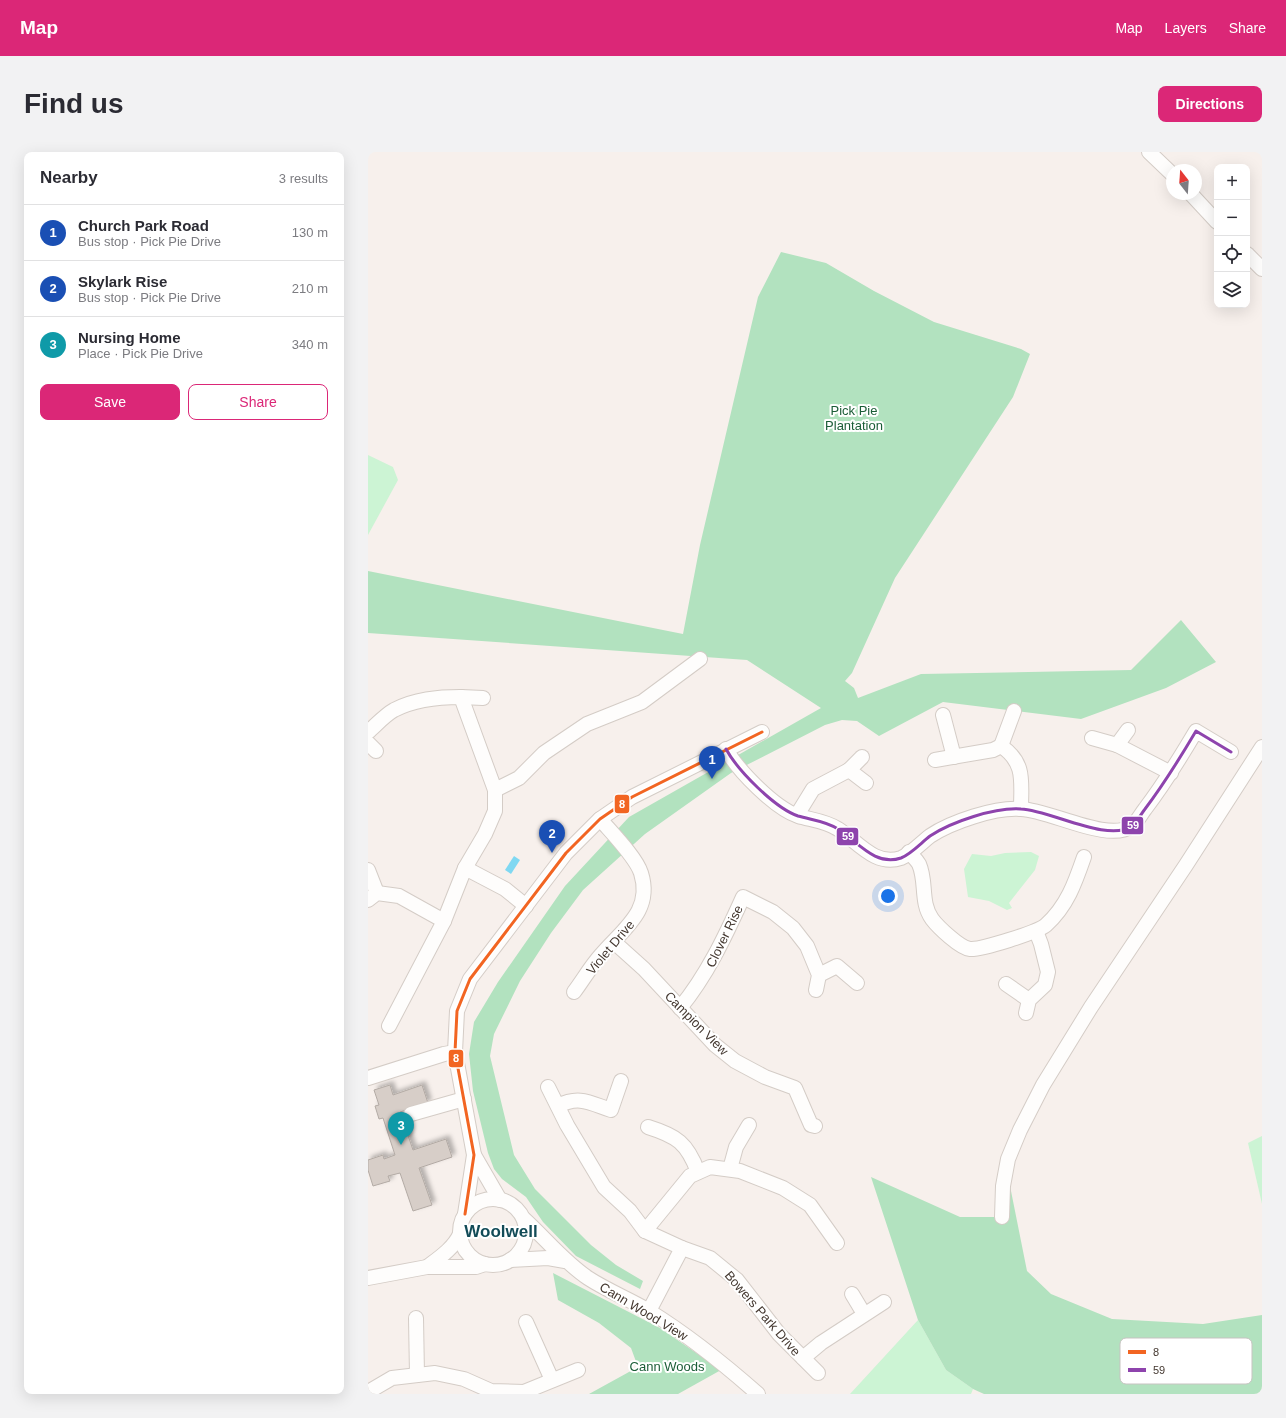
<!DOCTYPE html>
<meta charset="utf-8">
<style>
body{margin:0;font-family:Arial,sans-serif;background:#f2f2f3;color:#2b2b33}
.controls{position:absolute;right:12px;top:12px;display:grid;overflow:hidden;border-radius:8px;box-shadow:0 4px 16px #0002}
.controls button{width:36px;height:36px;display:grid;place-items:center;padding:0;border:0;border-bottom:1px solid #e1e1e2;background:#fff;color:#2b2b33;font:20px sans-serif}
.compass{position:absolute;left:798px;top:12px;width:36px;height:36px;border-radius:50%;background:#fff;box-shadow:0 4px 16px #0002;rotate:343deg}
.you{position:absolute;left:520px;top:744px;width:14px;height:14px;margin:-10px;border:3px solid #fff;border-radius:50%;background:#1a73e8;box-shadow:0 0 0 6px #1a73e833}
.badge{display:grid;place-items:center;width:26px;height:26px;border-radius:50%;background:#db2777;color:#fff;font-size:13px;font-weight:700}
.pin{position:absolute;translate:-50% -33px;filter:drop-shadow(0 1px 2px #0008)}
.pin::after{content:'';position:absolute;top:21px;width:14px;height:12px;background:inherit;clip-path:polygon(0 0,100% 0,50% 100%)}
.list{margin:0;padding:0;list-style:none}
h2{display:flex;justify-content:space-between;align-items:center;height:52px;margin:0;padding:0 16px;font-size:17px}
h2 small{font-size:13px;font-weight:400;color:#7c7c81}
.list li{display:grid;grid-template-columns:26px 1fr auto;gap:12px;align-items:center;box-sizing:border-box;height:56px;padding:0 16px;border-top:1px solid #e1e1e2}
.list b{display:block;font-size:15px;white-space:nowrap}
.list p{margin:0;font-size:13px;white-space:nowrap;color:#7c7c81}
.list em{font-size:13px;font-style:normal;color:#7c7c81}
.actions{display:flex;gap:8px;padding:12px 16px}
.actions a{flex:1;padding:9px 0;border:1px solid #db2777;border-radius:8px;text-align:center;font-size:14px;color:#db2777}
.actions .main{background:#db2777;color:#fff}
.icon{flex:none;width:22px;height:22px;fill:none;stroke:currentColor;stroke-width:2;stroke-linecap:round;stroke-linejoin:round}
.map{position:relative;flex:none;width:894px;height:1242px;overflow:hidden;border-radius:8px}
header{display:flex;align-items:center;gap:24px;box-sizing:border-box;height:56px;padding:0 20px;background:#db2777;color:#fff}
header strong{font-size:19px}
nav{display:flex;gap:22px;margin-inline-start:auto;font-size:14px}
.intro{display:flex;align-items:center;justify-content:space-between;box-sizing:border-box;height:96px;padding:0 24px}
h1{margin:0;font-size:28px}
.button{padding:10px 18px;border-radius:8px;background:#db2777;color:#fff;font-size:14px;font-weight:700}
main{display:flex;gap:24px;padding:0 24px}
aside{flex:1;background:#fff;border-radius:8px;box-shadow:0 4px 16px #0002}
.map>svg:first-child{display:block}
.green{fill:#ccf4d4}
.forest{fill:#b2e2bf}
.water{fill:#7fd8f2}
.building{fill:#d7cec8;stroke:#b3aba5;filter:url(#shadow)}
.lines{fill:none;stroke-linecap:round;stroke-linejoin:round}
.minor-casing{stroke:#d4ccc6;stroke-width:16}
.minor{stroke:#fefdfc;stroke-width:14}
.bus-1-casing{stroke:#fff;stroke-width:6}
.bus-2-casing{stroke:#fff;stroke-width:6}
.bus-1{stroke:#f26522;stroke-width:3}
.bus-2{stroke:#8e44ad;stroke-width:3}
.labels{text-anchor:middle;stroke-width:4;stroke-linejoin:round;paint-order:stroke}
.park-label{font-size:13px;fill:#1b5d37;stroke:#fff}
.street-label{font-size:13px;fill:#43372f;stroke:#fff}
.district-label{font-size:17px;font-weight:bold;fill:#124b57;stroke:#fff}
.key{fill:#fff;stroke:#c7c3c1;stroke-width:1}
.key-label{font-size:11px;fill:#43372f}
.line-badge{stroke:#fff;stroke-width:1.5}
.badge-label{font-size:11px;text-anchor:middle;font-weight:bold;fill:#fff}
</style>
<header>
<strong>Map</strong>
<nav><a>Map</a><a>Layers</a><a>Share</a></nav>
</header>
<div class="intro"><h1>Find us</h1><a class="button">Directions</a></div>
<main>
<aside>
<h2>Nearby<small>3 results</small></h2>
<ul class="list">
<li><span class="badge" style="background:#1a4fb4">1</span><div><b>Church Park Road</b><p>Bus stop · Pick Pie Drive</p></div><em>130 m</em></li>
<li><span class="badge" style="background:#1a4fb4">2</span><div><b>Skylark Rise</b><p>Bus stop · Pick Pie Drive</p></div><em>210 m</em></li>
<li><span class="badge" style="background:#0f9aa8">3</span><div><b>Nursing Home</b><p>Place · Pick Pie Drive</p></div><em>340 m</em></li>
</ul>
<div class="actions"><a class="main">Save</a><a>Share</a></div>
</aside>
<div class="map">
<svg width="894" height="1242" viewBox="0 0 894 1242">
<defs>
<filter id="shadow"><feDropShadow dx="3.5" dy="-3.5" stdDeviation="2" flood-color="#0004"/></filter>
</defs>
<rect width="100%" height="100%" fill="#f7f0ec"/>
<g class="green">
<polygon points="0,303 25,315 30,328 0,383"/>
<polygon points="663,700 671,704 667,718 641,751 644,756 639,758 621,749 600,745 596,717 604,702 623,704 637,701"/>
<polygon points="894,984 894,1052 880,991"/>
<polygon points="550,1168 578,1218 605,1237 603,1242 482,1242"/>
</g>
<g class="forest">
<polygon points="413,100 458,111 506,139 566,170 653,197 662,202 645,245 527,426 484,521 477,529 486,536 490,546 553,522 763,518 813,468 848,510 798,536 713,567 575,550 511,584 489,569 474,568 457,573 363,621 277,682 215,738 183,781 152,829 126,882 122,904 146,1003 167,1037 223,1093 248,1113 275,1129 272,1137 208,1104 175,1070 158,1045 134,1027 126,1017 120,1001 105,939 101,902 106,870 130,830 197,734 261,665 453,556 379,508 0,481 0,419 315,482 332,393 390,145"/>
<polygon points="503,1025 592,1065 634,1065 642,1034 659,1119 683,1142 744,1167 835,1172 894,1163 894,1242 616,1242 605,1237 578,1218 550,1168"/>
<polygon points="185,1121 292,1176 353,1218 310,1242 221,1242 270,1215 263,1196 231,1171 190,1148"/>
</g>
<polygon class="water" points="146,704 152,708 143,722 137,718"/>
<polygon class="building" points="22,933 25,943 54,933 60,951 32,960 45,998 78,987 84,1005 51,1016 64,1053 45,1059 32,1021 20,1024 22,1029 5,1034 0,1018 0,1008 15,1003 16,1007 27,1003 15,966 11,967 7,954 11,953 6,938"/>
<g class="lines">
<g class="minor-casing">
<g id="minor">
<polyline points="781,0 804,22"/>
<polyline points="823,42 849,70"/>
<polyline points="879,102 894,117"/>
<polyline points="93,545 115,546"/>
<polyline points="575,563 586,605"/>
<path d="M0 580C8 573 17 563 26 558 47 547 70 545 93 545L127 638V659L117 682 97 716"/>
<polyline points="724,586 749,593 803,621"/>
<polyline points="0,591 8,599"/>
<polyline points="749,593 760,578"/>
<polyline points="633,594 646,559"/>
<path d="M358 597C370 619 407 656 430 664 444 668 458 669 470 677 489 689 507 715 533 706 543 702 553 691 562 684 583 670 627 655 653 657 682 658 740 691 764 674 769 670 773 662 777 657 796 632 812 606 828 579L863 600"/>
<path d="M567 608 625 598 633 594C658 611 653 630 653 657"/>
<polyline points="481,618 494,605"/>
<polyline points="127,638 151,626 176,601 219,572 274,550 332,507"/>
<polyline points="429,663 445,637 481,618 498,631"/>
<path d="M541 700C544 704 548 707 551 712 559 730 552 750 564 767 570 775 592 796 602 797 613 798 670 780 678 773 699 754 707 731 716 705"/>
<polyline points="0,718 9,741"/>
<polyline points="0,748 9,741 31,744 76,769"/>
<polyline points="246,790 276,817 347,893 367,909 397,925 427,936 443,973 447,974"/>
<polyline points="451,823 469,814 489,831"/>
<polyline points="638,832 661,848"/>
<path d="M206 840C215 828 223 814 233 803 255 777 285 759 273 721 268 705 243 680 232 667"/>
<path d="M312 856C339 823 357 785 375 745L405 760 425 776 439 794 451 823 448 838"/>
<polyline points="658,861 661,848 677,833 680,820 673,792 668,779"/>
<polyline points="21,874 76,769 97,716 137,737 158,754"/>
<polyline points="0,926 76,902 87,900"/>
<polyline points="180,935 199,973 236,1035 262,1059 277,1079 314,1096 281,1159"/>
<path d="M190 954C211 943 222 951 243 958L253 929"/>
<polyline points="43,962 96,947"/>
<path d="M280 975C309 984 319 991 330 1020"/>
<polyline points="106,1003 132,1048"/>
<polyline points="362,1017 368,995 381,973"/>
<circle cx="125" cy="1080" r="33"/>
<polyline points="97,1062 106,1003 87,900 89,859 102,827 198,701 232,667 264,645 394,580"/>
<polyline points="634,1065 635,1034 640,1007 652,978 675,933 723,855 818,713 894,595"/>
<path d="M156 1067C177 1086 196 1110 220 1126 240 1139 261 1147 281 1159 320 1183 356 1212 390 1242"/>
<polyline points="277,1079 322,1024 342,1015 372,1019 415,1036 442,1053 469,1091"/>
<polyline points="314,1096 342,1106 369,1128 411,1182 450,1221"/>
<polyline points="142,1108 180,1106 197,1109"/>
<path d="M59 1115C71 1106 86 1096 92 1082"/>
<polyline points="0,1126 59,1115 108,1115 117,1112"/>
<polyline points="484,1142 496,1162"/>
<polyline points="48,1166 49,1223"/>
<polyline points="158,1170 184,1228"/>
<polyline points="435,1206 453,1191 516,1150"/>
<polyline points="0,1240 24,1226 67,1221 96,1227 123,1239 156,1240 210,1218"/>
</g>
</g>
<use href="#minor" class="minor"/>
<g class="bus-1-casing">
<polyline id="bus-1" points="97,1062 106,1003 87,900 89,859 102,827 198,701 232,667 264,645 394,580"/>
</g>
<g class="bus-2-casing">
<path id="bus-2" d="M358 597C370 619 407 656 430 664 444 668 458 669 470 677 489 689 507 715 533 706 543 702 553 691 562 684 583 670 627 655 653 657 682 658 740 691 764 674 769 670 773 662 777 657 796 632 812 606 828 579L863 600"/>
</g>
<use href="#bus-1" class="bus-1"/>
<use href="#bus-2" class="bus-2"/>
</g>
<g class="labels">
<g class="park-label">
<text x="486" y="263">Pick Pie<tspan x="486" dy="15">Plantation</tspan></text>
<text x="299" y="1219">Cann Woods</text>
</g>
<g class="street-label">
<text transform="translate(356 784) rotate(-64)" y="5">Clover Rise</text>
<text transform="translate(242 795) rotate(-50)" y="5">Violet Drive</text>
<text transform="translate(329 871) rotate(45)" y="5">Campion View</text>
<text transform="translate(276 1159) rotate(31)" y="5">Cann Wood View</text>
<text transform="translate(395 1161) rotate(49)" y="5">Bowers Park Drive</text>
</g>
<g class="district-label">
<text x="133" y="1085">Woolwell</text>
</g>
</g>
<rect x="752" y="1186" width="132" height="46" rx="6" class="key"/>
<rect x="760" y="1198" width="18" height="4" fill="#f26522"/>
<rect x="760" y="1216" width="18" height="4" fill="#8e44ad"/>
<g class="key-label">
<text x="785" y="1204">8</text>
<text x="785" y="1222">59</text>
</g>
<g class="line-badge">
<rect x="246" y="642" width="16" height="20" rx="4" fill="#f26522"/>
<rect x="753" y="664" width="23" height="19" rx="4" fill="#8e44ad"/>
<rect x="468" y="675" width="23" height="19" rx="4" fill="#8e44ad"/>
<rect x="80" y="897" width="16" height="19" rx="4" fill="#f26522"/>
</g>
<g class="badge-label">
<text x="254" y="656">8</text>
<text x="765" y="677">59</text>
<text x="480" y="688">59</text>
<text x="88" y="910">8</text>
</g>
</svg>
<div class="controls">
<button>+</button>
<button>−</button>
<button><svg class="icon" aria-label="locate" viewBox="0 0 24 24"><circle cx="12" cy="12" r="6"/><path d="M12 2v4M12 18v4M2 12h4M18 12h4"/></svg></button>
<button><svg class="icon" aria-label="layers" viewBox="0 0 24 24"><path d="M12 4l9 5-9 5-9-5zM3 14l9 5 9-5"/></svg></button>
</div>
<svg class="compass" viewBox="-18 -18 36 36"><path d="M0-13l5 13h-10z" fill="#e53935"/><path d="M0 13l5-13h-10z" fill="#7c7c81"/></svg>
<div class="you"></div>
<div class="pin badge" style="left:344px;top:627px;background:#1a4fb4">1</div>
<div class="pin badge" style="left:184px;top:701px;background:#1a4fb4">2</div>
<div class="pin badge" style="left:33px;top:993px;background:#0f9aa8">3</div>
</div>
</main>
